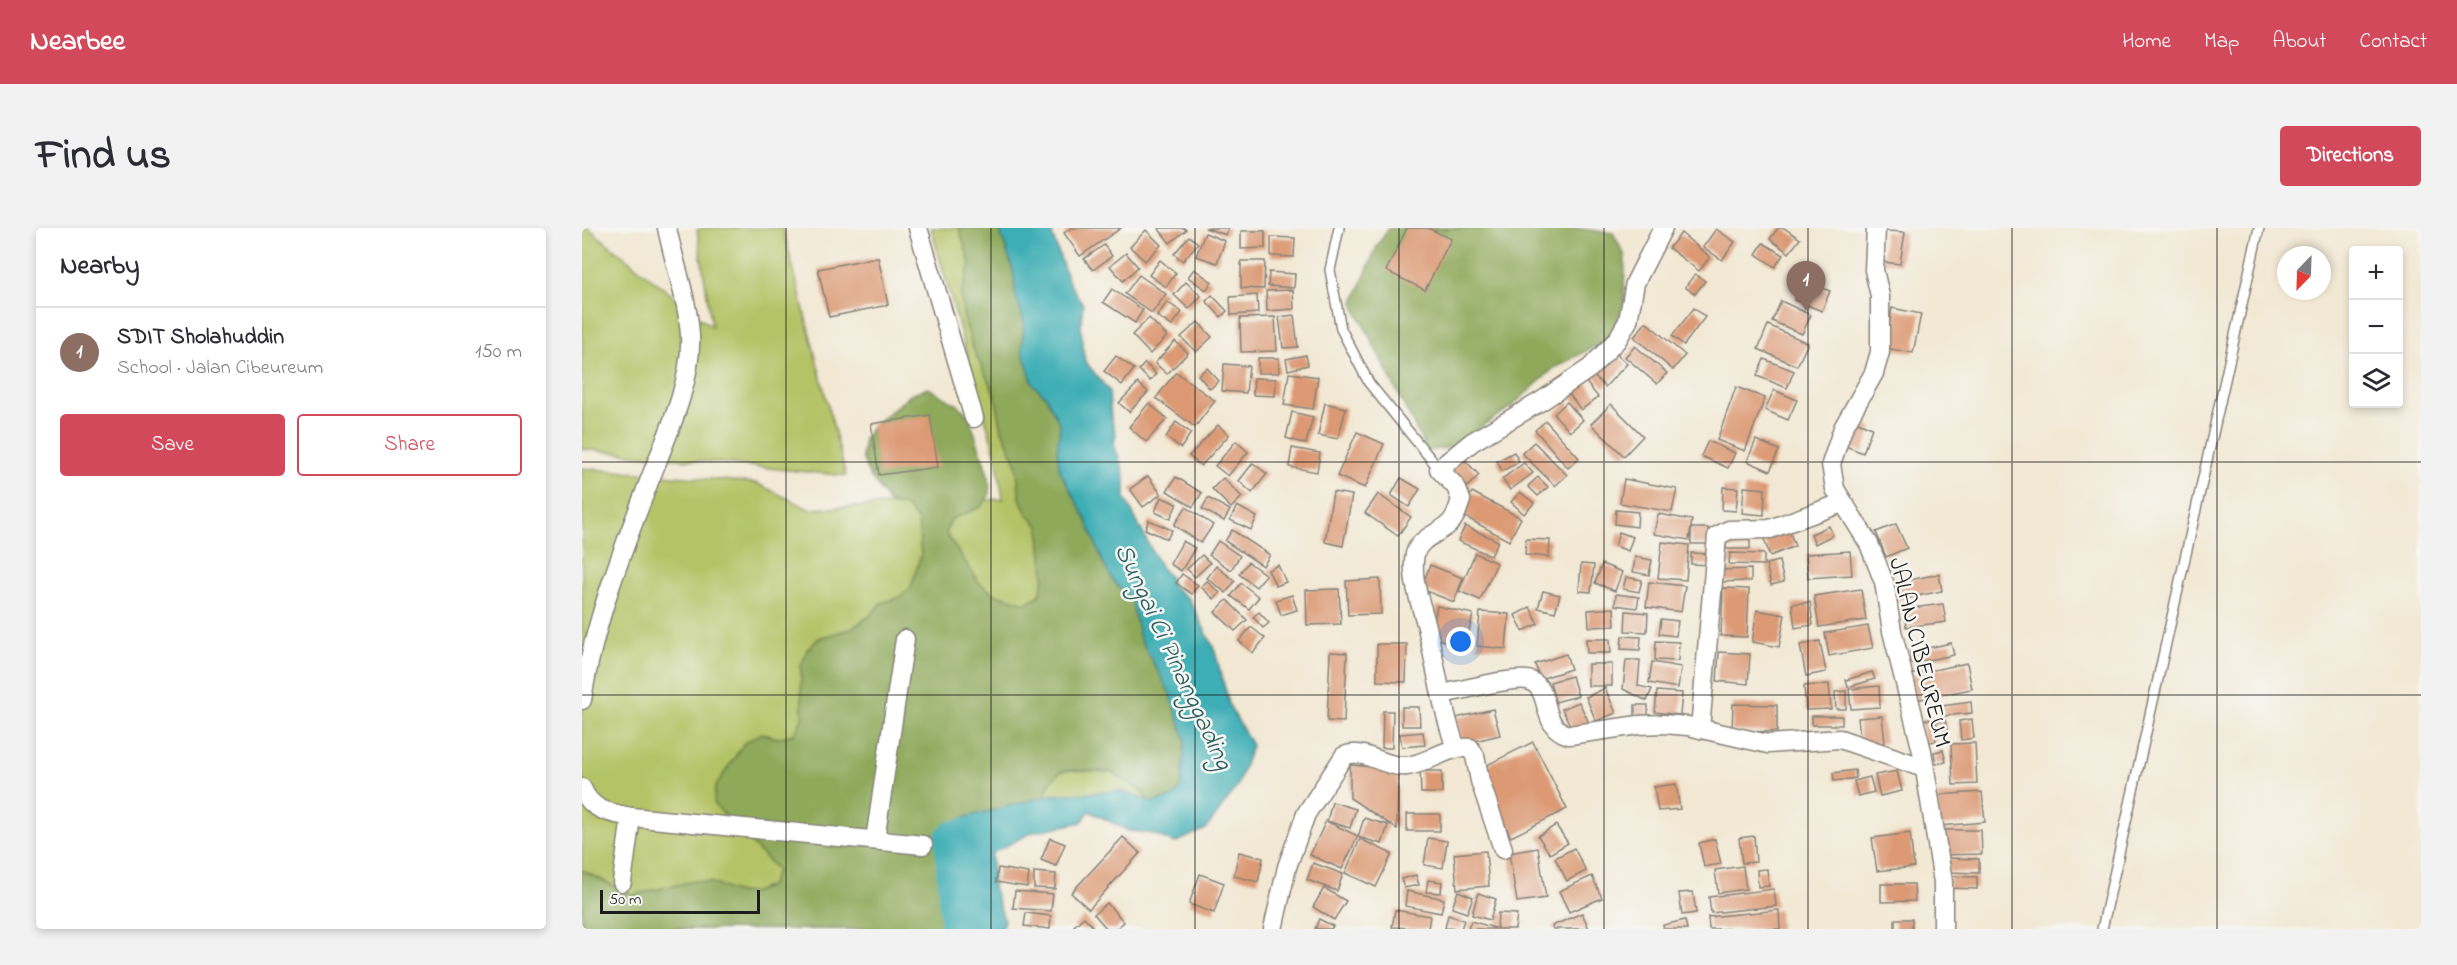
<!DOCTYPE html>
<meta charset="utf-8">
<style>
body{margin:0;font-family:"Indie Flower",sans-serif;background:#f2f2f3;color:#2b2b33}
.controls{position:absolute;right:18px;top:18px;display:grid;overflow:hidden;border-radius:6px;box-shadow:0 3px 9px #0003}
.controls button{width:54px;height:54px;display:grid;place-items:center;padding:0;border:0;border-bottom:2px solid #e1e1e2;background:#fff;color:#2b2b33;font:30px sans-serif}
.compass{position:absolute;left:1695px;top:18px;width:54px;height:54px;border-radius:50%;background:#fff;box-shadow:0 3px 9px #0003;rotate:203deg}
.scale{position:absolute;left:18px;bottom:15px;width:160px;box-sizing:border-box;padding-left:6px;border:3px solid #1c1c1c;border-top:0;font-size:16px;line-height:21px;white-space:nowrap;color:#1c1c1c;-webkit-text-stroke:4px #f6f6f2;paint-order:stroke}
.you{position:absolute;left:879px;top:414px;width:21px;height:21px;margin:-15px;border:4px solid #fff;border-radius:50%;background:#1a73e8;box-shadow:0 0 0 9px #1a73e833}
.badge{display:grid;place-items:center;width:39px;height:39px;border-radius:50%;background:#d1495b;color:#fff;font-size:20px;font-weight:700}
.pin{position:absolute;translate:-50% -50px;filter:drop-shadow(0 2px 3px #0008)}
.pin::after{content:'';position:absolute;top:32px;width:21px;height:18px;background:inherit;clip-path:polygon(0 0,100% 0,50% 100%)}
.list{margin:0;padding:0;list-style:none}
h2{display:flex;justify-content:space-between;align-items:center;height:78px;margin:0;padding:0 24px;font-size:26px}
h2 small{font-size:20px;font-weight:400;color:#7c7c81}
.list li{display:grid;grid-template-columns:39px 1fr auto;gap:18px;align-items:center;box-sizing:border-box;height:90px;padding:0 24px;border-top:2px solid #e1e1e2}
.list b{display:block;font-size:22px;white-space:nowrap}
.list p{margin:0;font-size:20px;white-space:nowrap;color:#7c7c81}
.list em{font-size:20px;font-style:normal;color:#7c7c81}
.actions{display:flex;gap:12px;padding:18px 24px}
.actions a{flex:1;padding:14px 0;border:2px solid #d1495b;border-radius:6px;text-align:center;font-size:21px;color:#d1495b}
.actions .main{background:#d1495b;color:#fff}
.icon{flex:none;width:33px;height:33px;fill:none;stroke:currentColor;stroke-width:2;stroke-linecap:round;stroke-linejoin:round}
.map{position:relative;flex:none;width:1839px;height:701px;overflow:hidden;border-radius:6px}
header{display:flex;align-items:center;gap:36px;box-sizing:border-box;height:84px;padding:0 30px;background:#d1495b;color:#fff}
header strong{font-size:28px}
nav{display:flex;gap:33px;margin-inline-start:auto;font-size:21px}
.intro{display:flex;align-items:center;justify-content:space-between;box-sizing:border-box;height:144px;padding:0 36px}
h1{margin:0;font-size:42px}
.button{padding:15px 27px;border-radius:6px;background:#d1495b;color:#fff;font-size:21px;font-weight:700}
main{display:flex;gap:36px;padding:0 36px}
aside{flex:1;background:#fff;border-radius:6px;box-shadow:0 3px 9px #0003}
.map>svg:first-child{display:block}
.green{fill:#b3c365;stroke:#687040;stroke-width:1.5}
.forest{fill:#8ea95a;stroke:#55623b;stroke-width:1.5}
.water{fill:#3caeb5;stroke:#2c6568;stroke-width:1.5}
.lines{fill:none;stroke-linecap:round;stroke-linejoin:round}
.river{stroke:#3caeb5;stroke-width:39}
.building{fill:#dc9973}
.service-casing{stroke:#878278;stroke-width:12}
.minor-casing{stroke:#878278;stroke-width:21}
.service{stroke:#fff;stroke-width:9}
.minor{stroke:#fff;stroke-width:18}
.grid{fill:none;stroke:#1c1c1c;stroke-width:1.5;stroke-opacity:0.55}
.labels{text-anchor:middle;stroke-width:5;stroke-linejoin:round;paint-order:stroke}
.street-label{font-size:24px;fill:#1c1c1c;stroke:#f6f6f2}
.water-label{font-size:26px;font-style:italic;fill:#2a5e61;stroke:#f6f6f2}
</style>
<header>
<strong>Nearbee</strong>
<nav><a>Home</a><a>Map</a><a>About</a><a>Contact</a></nav>
</header>
<div class="intro"><h1>Find us</h1><a class="button">Directions</a></div>
<main>
<aside>
<h2>Nearby<small></small></h2>
<ul class="list">
<li><span class="badge" style="background:#8d6e63">1</span><div><b>SDIT Sholahuddin</b><p>School · Jalan Cibeureum</p></div><em>150 m</em></li>
</ul>
<div class="actions"><a class="main">Save</a><a>Share</a></div>
</aside>
<div class="map">
<svg width="1839" height="701" viewBox="0 0 1839 701">
<rect width="100%" height="100%" fill="#f6f6f2"/>
<filter id="ink" filterUnits="userSpaceOnUse"><feTurbulence type="fractalNoise" baseFrequency=".0167" numOctaves="2"/><feDisplacementMap in="SourceGraphic" scale="12" xChannelSelector="R" yChannelSelector="G"/><feConvolveMatrix kernelMatrix="1 2 1 2 8 2 1 2 1" color-interpolation-filters="sRGB"/></filter>
<filter id="wash" filterUnits="userSpaceOnUse"><feTurbulence type="fractalNoise" baseFrequency=".008" numOctaves="4" result="noise"/><feDisplacementMap in="SourceGraphic" scale="24" xChannelSelector="R" yChannelSelector="G"/><feGaussianBlur stdDeviation="1.35" result="paint"/><feColorMatrix in="noise" values="0 0 0 0 0 0 0 0 0 0 0 0 0 0 0 0 0 1.4 0 .05"/><feComposite in="paint" operator="in"/></filter>
<g filter="url(#wash)">
<rect width="100%" height="100%" fill="#f2e8d3"/>
<g class="green">
<polygon points="0,0 6,0 130,99 115,2 122,0 201,0 264,248 0,221"/>
<polygon points="349,0 408,0 593,573 555,576 374,559 380,701 0,701 0,240 174,255 227,281 421,271 414,228"/>
</g>
<g class="forest">
<polygon points="377,0 425,0 611,476 611,571 573,580 558,562 529,544 485,542 478,544 467,556 460,579 399,625 377,701 0,701 0,642 50,667 112,653 128,654 156,665 172,664 188,658 195,642 132,576 133,559 162,515 180,505 195,510 212,506 220,491 219,439 225,422 237,410 268,401 288,388 299,375 316,370 329,359 339,327 336,292 324,279 307,275 286,245 280,229 282,211 292,197 331,165 346,160 376,177 387,188 407,250 408,266 399,279 369,291 364,306 399,357 413,366 444,375 458,367 462,349 457,298 445,286 438,270 434,234 420,202 413,167 391,121 381,86 379,68 388,35"/>
<polygon points="807,0 991,0 1031,5 1043,28 1042,75 1030,109 972,140 928,180 898,199 877,218 845,223 771,76 795,18"/>
</g>
<polygon class="water" points="417,0 468,0 487,55 501,76 499,100 503,133 527,163 529,190 534,206 532,216 543,248 543,270 579,340 587,348 590,358 607,371 632,420 648,479 670,517 655,559 624,601 593,615 571,606 547,603 507,583 500,594 451,604 410,625 411,659 422,691 420,701 364,701 363,695 374,692 381,682 378,633 370,624 380,590 469,567 538,563 570,574 591,569 599,559 603,511 587,464 558,410 549,372 531,353 522,337 504,291 478,243 475,225 478,197 464,169 451,156 440,122 442,94 434,69 431,42"/>
<g class="lines">
<polyline class="river" points="378,701 372,612 408,605"/>
</g>
<g id="blocks">
<g class="building">
<polygon points="489,0 539,0 498,28 482,5"/>
<polygon points="576,0 602,0 604,2 588,15"/>
<polygon points="623,0 647,0 644,7"/>
<polygon points="825,0 846,0 869,11 843,62 804,43"/>
<polygon points="1196,0 1202,0 1218,11 1207,25 1188,11"/>
<polygon points="1134,1 1153,14 1140,32 1121,19"/>
<polygon points="564,2 579,17 563,33 548,19"/>
<polygon points="659,3 683,3 683,20 659,21"/>
<polygon points="1302,3 1323,4 1318,36 1301,34"/>
<polygon points="623,5 643,13 635,35 614,28"/>
<polygon points="1099,5 1128,29 1117,43 1087,20"/>
<polygon points="607,8 616,15 601,33 592,26"/>
<polygon points="689,9 713,10 712,29 689,28"/>
<polygon points="1181,15 1201,27 1193,39 1174,26"/>
<polygon points="522,17 530,28 511,42 502,31"/>
<polygon points="544,25 556,39 541,53 528,38"/>
<polygon points="296,29 306,77 247,89 236,41"/>
<polygon points="578,32 594,45 584,59 567,47"/>
<polygon points="659,33 683,33 682,61 659,60"/>
<polygon points="612,41 630,54 624,62 606,49"/>
<polygon points="687,44 713,46 712,60 686,58"/>
<polygon points="1113,46 1123,53 1113,66 1103,59"/>
<polygon points="557,47 584,66 570,85 543,66"/>
<polygon points="1220,52 1248,63 1240,83 1212,72"/>
<polygon points="604,54 619,68 607,81 592,67"/>
<polygon points="530,61 561,82 553,95 521,74"/>
<polygon points="711,62 712,81 685,83 684,63"/>
<polygon points="630,67 645,83 639,89 624,73"/>
<polygon points="675,67 676,85 649,87 648,69"/>
<polygon points="1199,73 1229,87 1220,106 1190,93"/>
<polygon points="585,74 600,84 590,98 575,88"/>
<polygon points="1112,80 1123,89 1102,117 1090,108"/>
<polygon points="1310,80 1339,86 1331,125 1303,120"/>
<polygon points="712,87 716,119 701,120 697,89"/>
<polygon points="693,89 695,123 659,124 658,90"/>
<polygon points="567,90 585,108 568,126 550,107"/>
<polygon points="616,94 630,109 614,124 599,109"/>
<polygon points="1064,94 1103,127 1091,142 1052,109"/>
<polygon points="1186,97 1226,115 1215,138 1176,121"/>
<polygon points="593,113 606,125 585,146 573,135"/>
<polygon points="1053,118 1085,145 1075,156 1043,129"/>
<polygon points="1031,123 1045,136 1023,159 1009,145"/>
<polygon points="724,127 726,137 706,142 704,131"/>
<polygon points="534,128 552,141 540,157 522,143"/>
<rect x="676" y="130" width="21" height="15"/>
<polygon points="1182,131 1212,143 1205,160 1175,148"/>
<polygon points="563,135 574,146 568,153 557,142"/>
<polygon points="642,136 667,138 664,165 640,163"/>
<polygon points="625,140 637,153 628,161 616,147"/>
<polygon points="594,144 633,173 613,199 574,170"/>
<polygon points="707,145 736,149 731,181 702,177"/>
<polygon points="672,150 694,151 693,168 671,167"/>
<polygon points="1003,153 1016,169 999,182 987,166"/>
<polygon points="556,155 566,164 547,184 537,175"/>
<polygon points="1154,159 1183,170 1163,223 1135,212"/>
<polygon points="1192,162 1215,172 1206,192 1183,182"/>
<polygon points="985,174 1001,192 988,204 972,186"/>
<polygon points="567,175 585,191 564,214 547,199"/>
<polygon points="743,175 764,180 756,211 736,207"/>
<polygon points="1029,176 1061,208 1042,228 1009,196"/>
<polygon points="710,184 731,189 724,216 704,210"/>
<polygon points="348,187 356,239 297,247 289,196"/>
<polygon points="1271,192 1290,200 1281,225 1261,217"/>
<polygon points="964,193 997,230 986,240 953,202"/>
<polygon points="594,194 609,205 599,220 584,209"/>
<polygon points="636,197 647,207 619,238 607,228"/>
<polygon points="775,204 802,216 783,260 755,248"/>
<polygon points="1174,212 1197,222 1188,243 1165,233"/>
<polygon points="654,213 666,224 646,248 633,238"/>
<polygon points="1126,213 1153,225 1146,240 1119,228"/>
<polygon points="952,214 985,247 973,258 940,225"/>
<polygon points="710,220 738,225 735,244 707,239"/>
<polygon points="932,224 937,234 920,243 915,233"/>
<polygon points="880,229 897,247 882,262 864,244"/>
<polygon points="671,235 685,246 670,265 657,253"/>
<polygon points="942,235 951,245 928,262 920,251"/>
<polygon points="566,248 579,266 561,279 548,261"/>
<polygon points="594,249 620,265 611,279 585,263"/>
<polygon points="956,249 966,259 956,268 946,258"/>
<polygon points="641,250 660,269 649,280 630,261"/>
<polygon points="819,250 838,261 827,279 809,267"/>
<polygon points="1042,251 1095,261 1090,284 1038,275"/>
<polygon points="1141,259 1156,260 1154,283 1140,282"/>
<polygon points="1162,259 1183,261 1182,287 1160,285"/>
<polygon points="751,264 770,267 761,318 743,314"/>
<polygon points="890,264 939,290 927,313 878,286"/>
<polygon points="938,264 952,275 942,286 929,274"/>
<polygon points="796,266 829,289 816,308 783,285"/>
<polygon points="579,269 595,276 588,291 573,284"/>
<polygon points="626,270 648,282 642,293 620,281"/>
<polygon points="655,278 675,289 669,302 648,292"/>
<polygon points="604,279 631,297 619,315 592,297"/>
<polygon points="1034,282 1056,284 1055,299 1033,296"/>
<polygon points="1076,286 1110,292 1107,312 1072,306"/>
<polygon points="567,292 590,302 585,311 563,301"/>
<polygon points="1314,296 1325,320 1304,329 1294,304"/>
<polygon points="883,298 916,313 909,328 876,313"/>
<polygon points="1247,298 1251,307 1233,316 1229,306"/>
<rect x="1109" y="300" width="17" height="16"/>
<polygon points="650,302 688,327 681,338 643,313"/>
<polygon points="1207,302 1213,318 1188,328 1182,311"/>
<polygon points="1037,304 1051,309 1046,323 1033,318"/>
<polygon points="1144,308 1168,309 1168,321 1144,321"/>
<polygon points="944,311 968,312 967,329 943,327"/>
<polygon points="601,313 613,320 599,343 588,336"/>
<polygon points="636,313 658,328 649,342 627,327"/>
<polygon points="1080,314 1107,317 1104,352 1076,350"/>
<polygon points="1268,323 1270,347 1226,350 1224,326"/>
<polygon points="893,325 915,335 898,372 877,363"/>
<polygon points="1109,325 1128,326 1128,337 1109,336"/>
<polygon points="1148,325 1182,326 1182,337 1147,336"/>
<polygon points="620,327 628,335 613,349 605,341"/>
<polygon points="1053,329 1070,332 1067,347 1051,344"/>
<polygon points="1197,333 1202,354 1189,357 1184,336"/>
<polygon points="666,334 684,347 674,359 657,346"/>
<polygon points="999,336 1012,337 1009,364 997,363"/>
<polygon points="1020,336 1040,344 1033,363 1013,355"/>
<polygon points="696,337 704,354 694,358 686,342"/>
<polygon points="848,337 881,350 872,374 839,361"/>
<polygon points="634,338 653,353 644,365 625,350"/>
<polygon points="1169,341 1169,353 1138,354 1138,342"/>
<polygon points="600,346 616,357 610,366 594,355"/>
<polygon points="1357,346 1360,363 1315,372 1312,355"/>
<polygon points="1044,349 1060,352 1057,364 1041,361"/>
<polygon points="798,351 799,386 766,387 764,353"/>
<polygon points="625,353 638,365 632,371 619,359"/>
<polygon points="1067,354 1103,358 1099,384 1064,379"/>
<polygon points="659,355 677,369 667,381 649,368"/>
<polygon points="1141,360 1167,361 1165,409 1139,408"/>
<polygon points="757,361 759,396 725,397 724,362"/>
<polygon points="1279,361 1284,392 1237,399 1232,368"/>
<polygon points="961,363 978,367 973,384 956,380"/>
<polygon points="1034,366 1057,369 1055,380 1033,377"/>
<polygon points="710,367 715,382 699,387 694,372"/>
<polygon points="645,372 665,392 653,403 633,384"/>
<polygon points="1228,374 1231,397 1213,400 1210,376"/>
<polygon points="1361,376 1364,394 1324,399 1322,381"/>
<polygon points="855,378 891,386 884,417 849,410"/>
<polygon points="948,379 956,396 941,403 933,387"/>
<polygon points="1032,380 1033,398 1007,399 1006,382"/>
<polygon points="1175,382 1203,387 1197,419 1170,414"/>
<polygon points="1044,383 1066,385 1065,404 1043,403"/>
<polygon points="677,384 687,395 681,400 671,389"/>
<polygon points="898,384 927,386 924,421 895,418"/>
<polygon points="1079,391 1096,393 1094,408 1077,406"/>
<polygon points="1286,398 1291,420 1247,428 1243,405"/>
<polygon points="669,399 683,410 671,425 657,413"/>
<polygon points="1040,408 1059,409 1058,422 1039,421"/>
<polygon points="1004,411 1028,411 1029,425 1005,425"/>
<polygon points="1074,413 1097,414 1096,433 1073,432"/>
<polygon points="1238,413 1244,444 1224,448 1218,417"/>
<polygon points="1369,415 1372,427 1330,435 1328,424"/>
<polygon points="795,416 825,416 824,454 795,453"/>
<polygon points="748,424 765,425 762,494 745,493"/>
<polygon points="1137,424 1168,426 1166,456 1135,453"/>
<polygon points="984,426 989,441 958,451 953,436"/>
<polygon points="1044,432 1058,432 1056,458 1070,461 1065,473 1041,461"/>
<polygon points="1070,434 1099,439 1096,460 1067,455"/>
<polygon points="1385,435 1390,461 1333,472 1328,447"/>
<rect x="1006" y="436" width="24" height="22"/>
<polygon points="1290,444 1293,451 1266,459 1264,452"/>
<polygon points="990,448 996,468 973,474 968,454"/>
<polygon points="1247,456 1249,481 1224,482 1222,458"/>
<polygon points="1297,458 1298,479 1269,481 1267,461"/>
<polygon points="1023,460 1034,485 1014,493 1004,469"/>
<polygon points="1075,463 1100,465 1098,487 1073,484"/>
<polygon points="1264,463 1264,481 1254,481 1253,464"/>
<polygon points="997,474 1008,497 992,505 980,481"/>
<polygon points="1389,474 1390,485 1361,488 1360,478"/>
<polygon points="1151,476 1195,477 1195,504 1150,503"/>
<rect x="1053" y="477" width="13" height="12"/>
<polygon points="820,479 837,479 838,498 820,498"/>
<polygon points="911,481 918,507 881,516 874,490"/>
<polygon points="801,483 811,483 810,520 800,520"/>
<rect x="1230" y="488" width="30" height="9"/>
<polygon points="1300,488 1303,515 1279,518 1276,490"/>
<polygon points="1351,491 1354,513 1342,515 1339,492"/>
<polygon points="1390,491 1392,510 1379,512 1377,493"/>
<polygon points="1363,492 1366,507 1358,508 1354,494"/>
<polygon points="841,504 843,517 820,519 818,506"/>
<polygon points="951,514 985,581 929,609 895,542"/>
<polygon points="1393,515 1395,556 1371,557 1369,516"/>
<polygon points="1361,522 1364,534 1354,536 1352,524"/>
<polygon points="768,537 816,541 815,601 768,570"/>
<polygon points="1273,542 1274,550 1252,553 1251,545"/>
<polygon points="838,543 860,543 860,565 839,565"/>
<polygon points="1315,543 1320,563 1298,568 1293,547"/>
<polygon points="1288,549 1292,564 1276,568 1272,553"/>
<polygon points="1094,556 1098,581 1076,583 1072,559"/>
<polygon points="1400,564 1403,594 1357,598 1355,567"/>
<polygon points="750,574 774,581 768,600 745,593"/>
<rect x="825" y="586" width="33" height="17"/>
<polygon points="782,590 806,597 800,616 776,609"/>
<polygon points="744,593 776,608 760,641 728,627"/>
<polygon points="974,597 986,615 968,626 956,608"/>
<polygon points="1358,602 1399,602 1400,626 1359,627"/>
<polygon points="1328,605 1332,639 1295,643 1290,610"/>
<polygon points="1172,608 1174,634 1160,635 1157,610"/>
<polygon points="541,609 558,625 507,681 489,665"/>
<polygon points="468,610 483,616 474,638 459,632"/>
<polygon points="846,610 865,613 861,640 842,637"/>
<polygon points="778,611 810,626 794,659 763,645"/>
<polygon points="1133,611 1139,636 1122,639 1117,615"/>
<polygon points="956,620 964,670 935,674 927,625"/>
<polygon points="992,620 1004,643 985,653 973,630"/>
<polygon points="904,623 907,658 875,661 872,626"/>
<polygon points="657,624 681,630 676,654 652,648"/>
<polygon points="1365,630 1397,631 1397,645 1365,644"/>
<polygon points="731,635 761,646 755,663 725,652"/>
<polygon points="1161,638 1164,661 1136,665 1133,642"/>
<polygon points="416,640 447,645 445,659 414,654"/>
<polygon points="1185,641 1187,658 1176,659 1175,642"/>
<polygon points="452,644 474,646 473,661 452,660"/>
<polygon points="618,646 642,655 632,685 607,676"/>
<polygon points="834,647 837,657 822,660 819,651"/>
<polygon points="1010,648 1020,670 987,684 977,663"/>
<polygon points="1367,648 1395,649 1395,661 1367,660"/>
<polygon points="846,652 860,654 859,665 844,664"/>
<polygon points="1299,656 1332,656 1333,673 1299,674"/>
<polygon points="742,660 764,673 752,692 731,679"/>
<polygon points="1192,661 1194,678 1129,685 1127,669"/>
<polygon points="433,663 471,666 469,683 431,680"/>
<polygon points="825,663 862,671 859,685 823,678"/>
<polygon points="876,663 891,669 885,685 870,680"/>
<polygon points="1111,664 1114,685 1100,687 1097,665"/>
<polygon points="896,665 914,671 908,692 890,687"/>
<polygon points="525,675 542,694 534,701 525,701 512,686"/>
<polygon points="813,682 848,688 846,701 810,699"/>
<polygon points="1197,682 1198,701 1127,701 1126,689"/>
<polygon points="444,685 469,688 468,701 442,698"/>
<polygon points="916,685 935,686 933,701 915,701"/>
<polygon points="1000,685 1007,701 971,701 970,698"/>
<polygon points="866,687 882,692 879,701 863,700"/>
<polygon points="502,689 513,701 495,701 492,698"/>
<polygon points="737,691 751,698 749,701 733,701"/>
<rect x="1313" y="691" width="17" height="10"/>
<polygon points="1103,692 1105,701 1082,701 1081,697"/>
<polygon points="889,693 913,700 913,701 886,701"/>
</g>
</g>
</g>
<g filter="url(#ink)">
<use href="#blocks" fill-opacity="0" stroke="#878278" stroke-width="1.5"/>
<g class="lines">
<g class="service-casing">
<g id="service">
<polyline points="757,0 748,42 759,101 787,155 857,241"/>
<polyline points="1520,701 1677,0"/>
</g>
</g>
<g class="minor-casing">
<g id="minor">
<polyline points="336,0 392,190"/>
<polyline points="1294,0 1292,42 1298,68 1298,124 1292,145 1261,200 1249,236 1253,261 1287,316 1302,354 1310,403 1340,523 1361,654 1361,701"/>
<path d="M860 466C878 463 935 447 949 453 971 464 957 499 987 507L1057 497 1081 496 1106 498 1186 516 1258 511 1342 540"/>
<path d="M0 472C11 398 38 329 65 259 82 214 111 155 108 107 106 73 92 34 85 0"/>
<polyline points="1118,501 1135,308 1147,302 1188,301 1260,275"/>
<path d="M874 520C860 481 854 439 845 399 839 376 828 350 833 326 837 310 856 306 867 296 874 290 876 280 879 272L874 259 857 241 890 214 961 172 1008 140 1035 112 1046 93 1053 55 1081 0"/>
<path d="M0 560C9 583 28 585 49 589L341 617"/>
<polyline points="293,612 323,411"/>
<polyline points="40,654 49,589"/>
<path d="M691 701 705 639 724 586 762 528C782 519 801 540 825 538 846 536 866 517 888 520L893 528 898 553 921 621"/>
</g>
</g>
<use href="#service" class="service"/>
<use href="#minor" class="minor"/>
</g>
</g>
<path class="grid" d="M204 0V701M409 0V701M613 0V701M817 0V701M1022 0V701M1226 0V701M1430 0V701M1635 0V701M0 234H1839M0 467H1839"/>
<g class="labels">
<g class="street-label">
<text transform="translate(1339 424) rotate(76)" y="8">JALAN CIBEUREUM</text>
</g>
<g class="water-label">
<text transform="translate(593 428) rotate(65)" y="9">Sungai Ci Pinanggading</text>
</g>
</g>
</svg>
<div class="controls">
<button>+</button>
<button>−</button>
<button><svg class="icon" aria-label="layers" viewBox="0 0 24 24"><path d="M12 4l9 5-9 5-9-5zM3 14l9 5 9-5"/></svg></button>
</div>
<svg class="compass" viewBox="-18 -18 36 36"><path d="M0-13l5 13h-10z" fill="#e53935"/><path d="M0 13l5-13h-10z" fill="#7c7c81"/></svg>
<div class="scale">50 m</div>
<div class="you"></div>
<div class="pin badge" style="left:1224px;top:83px;background:#8d6e63">1</div>
</div>
</main>
